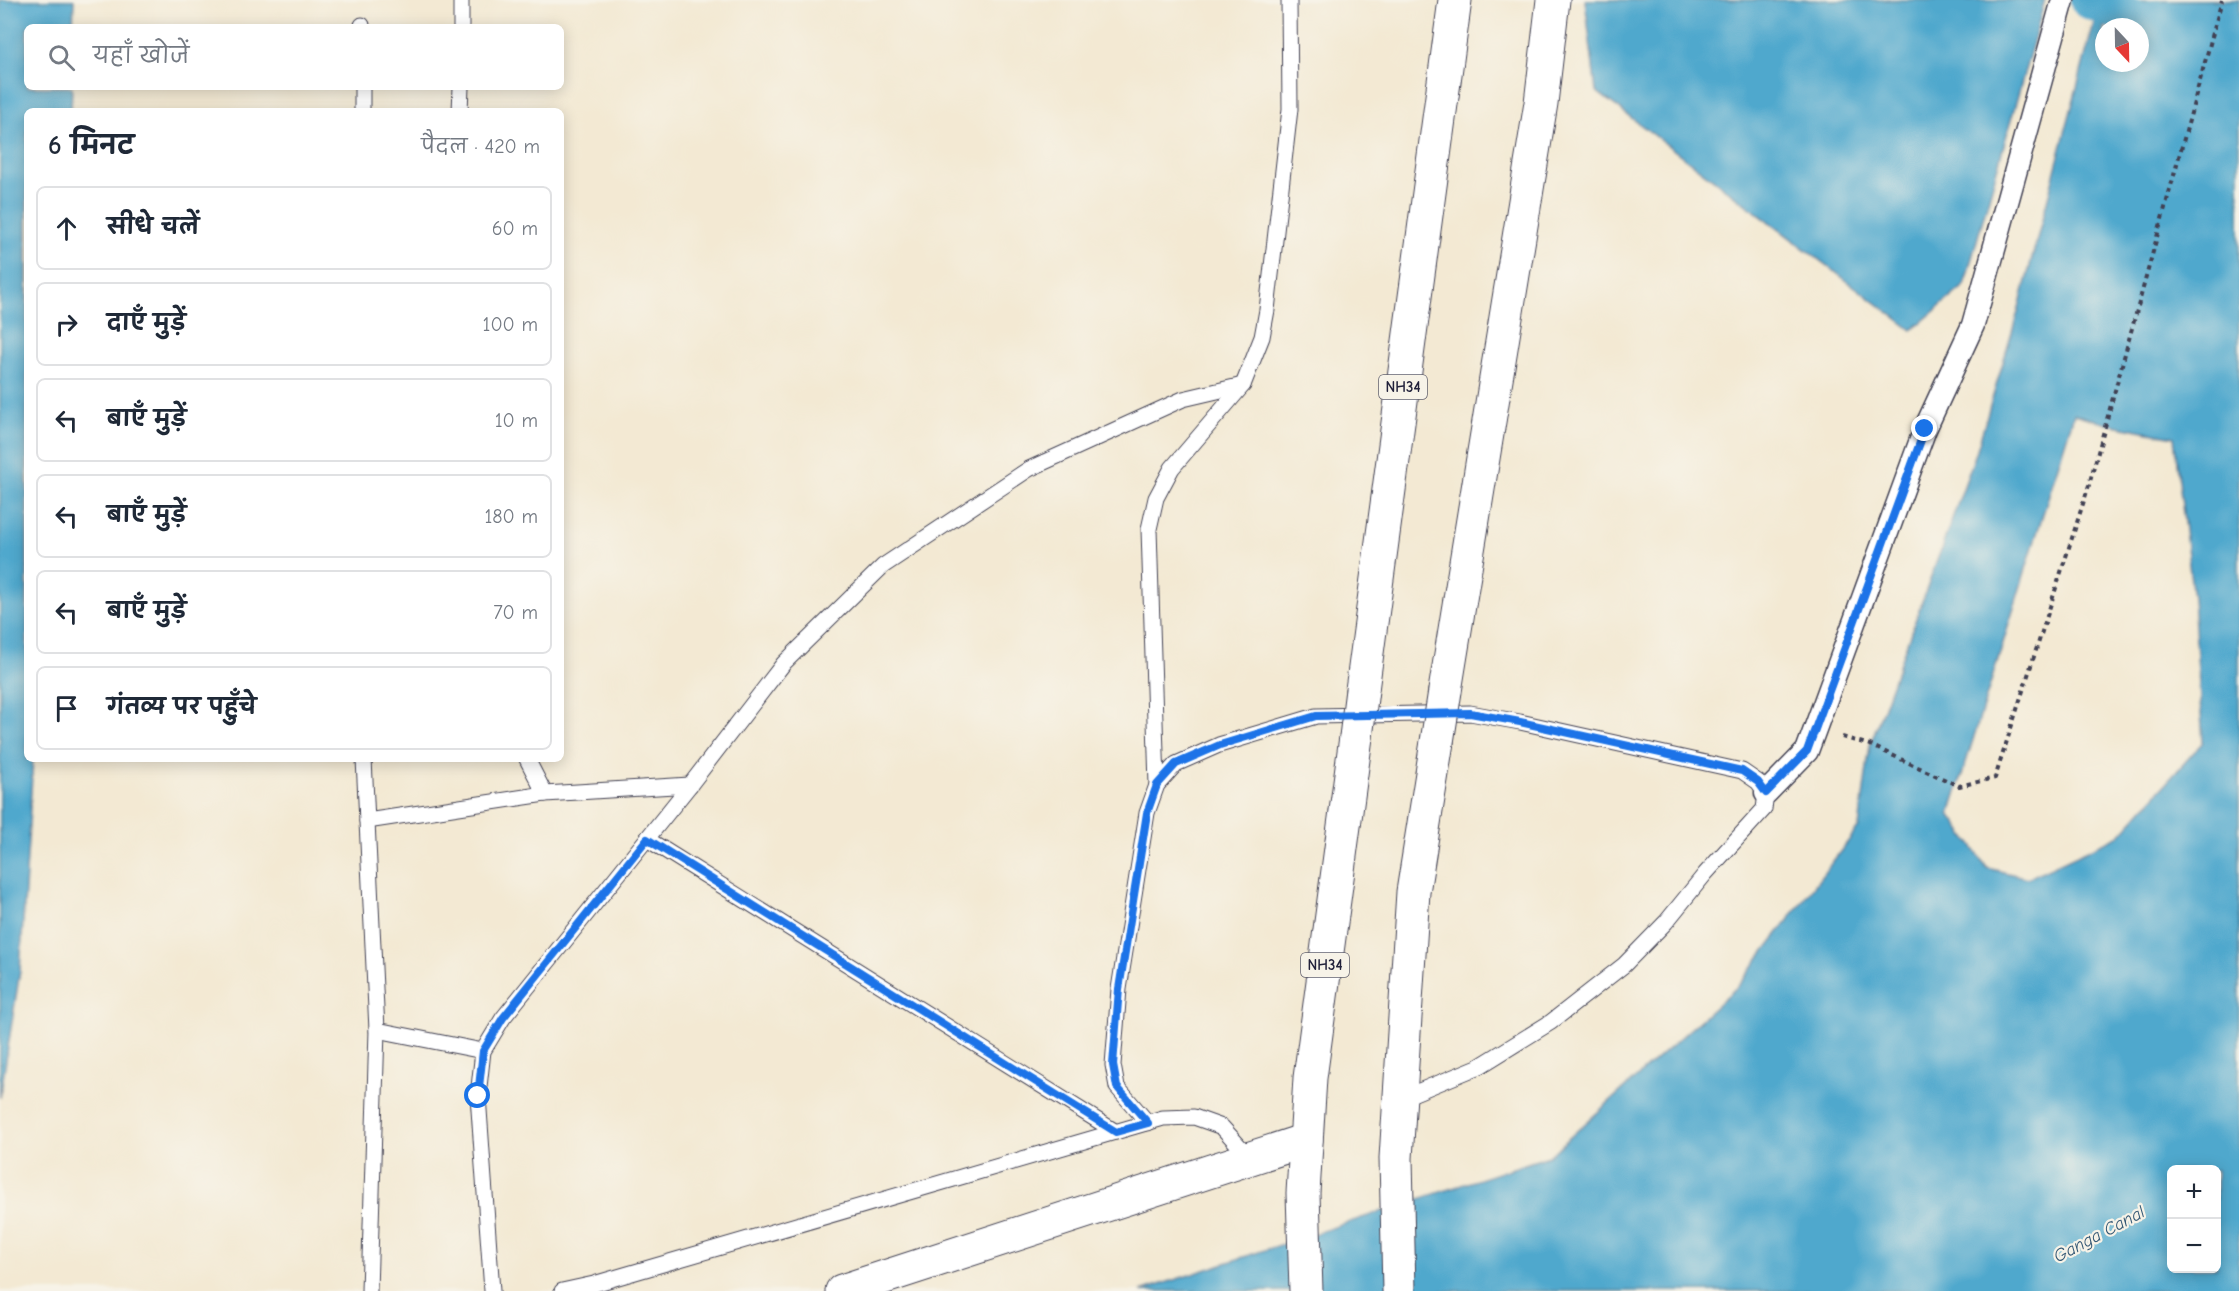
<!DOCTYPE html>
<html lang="hi">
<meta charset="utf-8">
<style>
body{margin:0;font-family:"Comic Neue","Playpen Sans Deva",sans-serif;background:#f6f6f7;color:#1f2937}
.controls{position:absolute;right:18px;bottom:18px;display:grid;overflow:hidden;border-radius:9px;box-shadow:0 3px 15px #0003}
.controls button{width:54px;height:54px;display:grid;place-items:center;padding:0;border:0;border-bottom:2px solid #e0e1e3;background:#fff;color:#1f2937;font:30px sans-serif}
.compass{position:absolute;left:2095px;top:18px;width:54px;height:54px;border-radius:50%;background:#fff;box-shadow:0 3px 15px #0003;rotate:158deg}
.stop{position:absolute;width:18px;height:18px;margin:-14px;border:4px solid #1a73e8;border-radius:50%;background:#fff}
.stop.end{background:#1a73e8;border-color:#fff;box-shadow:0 2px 6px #0008}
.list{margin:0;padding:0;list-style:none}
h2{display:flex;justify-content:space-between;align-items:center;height:78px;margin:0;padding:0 24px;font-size:26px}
h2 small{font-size:20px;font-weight:400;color:#747a83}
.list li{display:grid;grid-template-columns:39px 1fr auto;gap:18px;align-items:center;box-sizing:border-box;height:84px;margin:0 12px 12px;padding:0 12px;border:2px solid #e0e1e3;border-radius:9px}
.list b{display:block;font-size:22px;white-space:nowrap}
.list em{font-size:20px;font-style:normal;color:#747a83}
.icon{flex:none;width:33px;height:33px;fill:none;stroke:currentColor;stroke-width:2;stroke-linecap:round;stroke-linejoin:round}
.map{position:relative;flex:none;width:2239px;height:1291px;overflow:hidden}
.search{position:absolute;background:#fff;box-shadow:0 3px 15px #0003;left:24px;top:24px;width:540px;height:66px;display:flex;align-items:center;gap:15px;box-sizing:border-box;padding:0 21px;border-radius:9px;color:#747a83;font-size:22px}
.panel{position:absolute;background:#fff;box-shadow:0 3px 15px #0003;left:24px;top:108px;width:540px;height:654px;border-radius:9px}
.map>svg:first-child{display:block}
.water{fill:#50a8cd;stroke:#396584;stroke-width:1.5;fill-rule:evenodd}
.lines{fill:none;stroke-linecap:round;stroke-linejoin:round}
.canal{stroke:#50a8cd;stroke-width:38}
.service-casing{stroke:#414052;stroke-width:17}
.pedestrian-casing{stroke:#414052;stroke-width:25}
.tertiary-casing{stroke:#414052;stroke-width:35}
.trunk-casing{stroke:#414052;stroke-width:35}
.path{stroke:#414052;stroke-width:4;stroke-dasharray:4.5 4.5;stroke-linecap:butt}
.service{stroke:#fff;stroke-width:15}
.pedestrian{stroke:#fff;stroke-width:22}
.tertiary{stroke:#fff;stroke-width:33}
.trunk{stroke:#fff;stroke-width:33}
.trunk-bridge-casing{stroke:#414052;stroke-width:35;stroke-linecap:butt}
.trunk-bridge{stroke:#fff;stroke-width:33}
.route{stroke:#1a73e8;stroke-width:8}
.labels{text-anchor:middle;stroke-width:4.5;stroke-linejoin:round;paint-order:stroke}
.shield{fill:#f7f3e8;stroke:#62616f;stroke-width:1.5}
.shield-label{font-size:15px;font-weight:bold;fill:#22223b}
.water-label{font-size:18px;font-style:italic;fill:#345875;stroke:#f7f3e8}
</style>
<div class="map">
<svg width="2239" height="1291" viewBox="0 0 2239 1291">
<rect width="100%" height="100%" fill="#f7f3e8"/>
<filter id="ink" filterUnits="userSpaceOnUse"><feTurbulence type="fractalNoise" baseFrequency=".0167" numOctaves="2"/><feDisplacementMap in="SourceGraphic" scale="12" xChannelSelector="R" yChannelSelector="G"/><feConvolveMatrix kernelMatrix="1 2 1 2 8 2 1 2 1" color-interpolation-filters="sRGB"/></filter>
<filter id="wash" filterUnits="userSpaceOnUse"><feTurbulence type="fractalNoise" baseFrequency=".008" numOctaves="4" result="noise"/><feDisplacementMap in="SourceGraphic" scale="24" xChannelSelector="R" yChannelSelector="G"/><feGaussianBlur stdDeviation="1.35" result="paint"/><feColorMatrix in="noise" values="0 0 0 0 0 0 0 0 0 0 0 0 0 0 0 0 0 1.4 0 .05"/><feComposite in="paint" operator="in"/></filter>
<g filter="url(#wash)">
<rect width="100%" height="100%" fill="#f3e9d3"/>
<g class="water">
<polygon points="0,0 74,0 73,27 27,27 27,87 72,87 71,111 27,111 27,759 33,759 20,971 0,1098"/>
<polygon points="1585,0 2045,0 1964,286 1912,330 1596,91"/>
<path d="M2100 0H2239V1291H1141L1549 1156 1738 986 1859 827 1870 745 1976 453 2016 319ZM2104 27H2140V63H2104ZM2074 414 2108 424 2174 437 2193 598 2203 742 2120 835 2028 878 1987 868 1950 814ZM2172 1170H2216V1268H2172Z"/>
</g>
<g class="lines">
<polyline class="canal" points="2089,0 2239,59"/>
</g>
</g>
<g filter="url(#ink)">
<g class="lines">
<g class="service-casing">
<g id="service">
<polyline points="362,25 362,27"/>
<polyline points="461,27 461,0"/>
<polyline points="362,87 362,111"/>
<polyline points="460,111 461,87"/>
<polyline points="364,759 377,1030 369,1291"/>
<polyline points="527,759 545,794"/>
<polyline points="1157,785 1149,529 1156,498 1172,468 1243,385 1262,337 1267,310 1290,109 1289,0"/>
<polyline points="367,821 545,794 690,785"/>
<polyline points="647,839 1116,1132"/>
<polyline points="377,1030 483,1051"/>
<polyline points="1148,1123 1117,1087 1113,1065 1119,989 1147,813 1157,785 1176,764 1219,745 1316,716 1470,713 1520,722 1742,771 1758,782 1766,793 1764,809 1705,874 1666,922 1624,965 1551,1022 1480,1066 1400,1099"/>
<polyline points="492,1291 478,1096 483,1051 503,1018 690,785 784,663 883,566 1029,469 1183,399 1243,385"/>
<polyline points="562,1291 594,1284 1163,1118 1194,1117 1222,1127 1250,1158"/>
</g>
</g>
<g class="pedestrian-casing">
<polyline id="pedestrian" points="1766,793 1807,751 1925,429 1973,325 2063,0"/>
</g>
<g class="tertiary-casing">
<polyline id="tertiary" points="842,1291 1306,1140"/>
</g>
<g class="trunk-casing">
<g id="trunk">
<polyline points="1362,690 1455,0"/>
<polyline points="1445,691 1541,103 1553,0"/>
<polyline points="1306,1291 1303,1193 1310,1078 1356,737"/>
<polyline points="1399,1291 1396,1158 1413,892 1437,742"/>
</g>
</g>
<polyline class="path" points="1842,737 1870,745 1959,786 1995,778 2089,485 2222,0"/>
<use href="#service" class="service"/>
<use href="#pedestrian" class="pedestrian"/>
<use href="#tertiary" class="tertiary"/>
<use href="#trunk" class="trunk"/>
<g class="trunk-bridge-casing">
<g id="trunk-bridge">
<polyline points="1356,737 1362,690"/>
<polyline points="1437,742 1445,691"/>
</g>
</g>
<use href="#trunk-bridge" class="trunk-bridge"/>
</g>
</g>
<g class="lines" filter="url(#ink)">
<polyline class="route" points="478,1096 483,1051 503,1018 647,839 1116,1132 1148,1123 1117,1087 1113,1065 1119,989 1147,813 1157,785 1176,764 1220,745 1316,716 1470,713 1520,722 1742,771 1758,782 1766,793 1807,751 1925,429"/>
</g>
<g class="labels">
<g class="shield">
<rect x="1379" y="375" width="48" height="24" rx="4.5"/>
<rect x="1301" y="953" width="48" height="24" rx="4.5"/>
</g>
<g class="shield-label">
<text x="1403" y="392">NH34</text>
<text x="1325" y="970">NH34</text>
</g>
<g class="water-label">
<text transform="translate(2099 1234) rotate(-28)" y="6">Ganga Canal</text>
</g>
</g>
</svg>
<div class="controls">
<button>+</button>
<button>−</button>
</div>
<svg class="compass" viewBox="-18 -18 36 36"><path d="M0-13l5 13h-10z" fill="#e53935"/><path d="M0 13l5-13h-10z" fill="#747a83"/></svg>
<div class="stop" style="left:478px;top:1096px"></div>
<div class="stop end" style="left:1925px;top:429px"></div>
<div class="search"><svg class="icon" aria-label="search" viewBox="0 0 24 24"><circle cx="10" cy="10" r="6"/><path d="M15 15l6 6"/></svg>यहाँ खोजें</div>
<section class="panel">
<h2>6 मिनट<small>पैदल · 420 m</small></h2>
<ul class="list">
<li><svg class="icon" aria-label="ahead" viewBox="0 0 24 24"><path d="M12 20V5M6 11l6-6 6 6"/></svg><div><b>सीधे चलें</b></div><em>60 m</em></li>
<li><svg class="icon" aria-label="right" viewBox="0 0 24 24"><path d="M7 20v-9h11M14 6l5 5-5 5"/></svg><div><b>दाएँ मुड़ें</b></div><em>100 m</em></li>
<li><svg class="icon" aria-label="left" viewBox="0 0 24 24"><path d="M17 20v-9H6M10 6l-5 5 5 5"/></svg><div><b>बाएँ मुड़ें</b></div><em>10 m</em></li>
<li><svg class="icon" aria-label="left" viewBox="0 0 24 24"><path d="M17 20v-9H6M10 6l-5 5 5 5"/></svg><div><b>बाएँ मुड़ें</b></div><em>180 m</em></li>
<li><svg class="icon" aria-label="left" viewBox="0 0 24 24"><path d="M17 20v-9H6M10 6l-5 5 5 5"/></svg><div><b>बाएँ मुड़ें</b></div><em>70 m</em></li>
<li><svg class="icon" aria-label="arrive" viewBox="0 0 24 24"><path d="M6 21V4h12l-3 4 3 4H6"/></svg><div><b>गंतव्य पर पहुँचे</b></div></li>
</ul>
</section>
</div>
